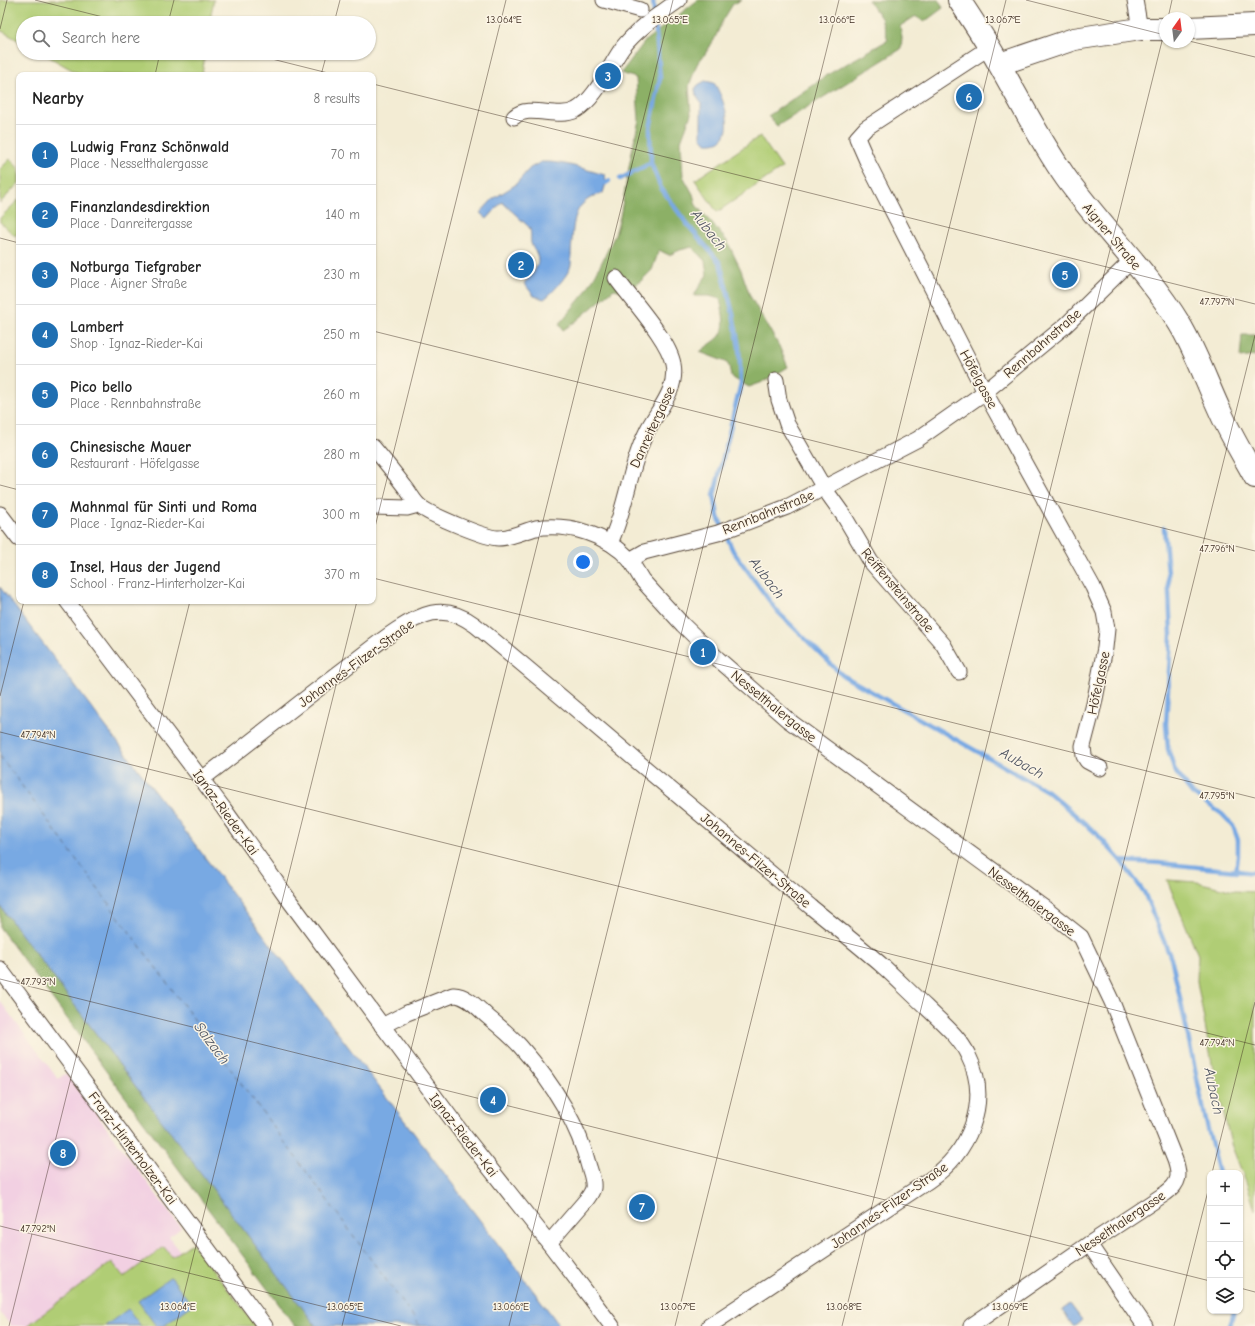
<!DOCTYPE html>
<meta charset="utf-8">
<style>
body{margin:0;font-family:"Comic Neue",sans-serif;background:#f6f6f6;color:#222}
.controls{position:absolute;right:12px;bottom:12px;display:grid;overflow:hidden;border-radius:8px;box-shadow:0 1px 3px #0004}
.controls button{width:36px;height:36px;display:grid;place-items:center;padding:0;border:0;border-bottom:1px solid #e0e0e0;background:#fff;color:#222;font:20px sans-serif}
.compass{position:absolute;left:1159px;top:12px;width:36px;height:36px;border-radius:50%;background:#fff;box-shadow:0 1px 3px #0004;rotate:14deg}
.you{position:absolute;left:583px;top:562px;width:14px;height:14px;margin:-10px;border:3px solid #fff;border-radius:50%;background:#1a73e8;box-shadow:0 0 0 6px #1a73e833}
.badge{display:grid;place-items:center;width:26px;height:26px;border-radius:50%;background:#1f6fb2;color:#fff;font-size:13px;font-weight:700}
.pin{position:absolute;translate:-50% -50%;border:2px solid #fff;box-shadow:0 1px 4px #0006}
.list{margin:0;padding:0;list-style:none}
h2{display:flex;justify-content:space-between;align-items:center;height:52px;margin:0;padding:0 16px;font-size:17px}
h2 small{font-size:13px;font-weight:400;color:#767676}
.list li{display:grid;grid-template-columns:26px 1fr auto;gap:12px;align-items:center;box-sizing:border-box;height:60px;padding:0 16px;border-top:1px solid #e0e0e0}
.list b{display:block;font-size:15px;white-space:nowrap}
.list p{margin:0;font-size:13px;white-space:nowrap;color:#767676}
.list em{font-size:13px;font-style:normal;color:#767676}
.icon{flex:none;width:22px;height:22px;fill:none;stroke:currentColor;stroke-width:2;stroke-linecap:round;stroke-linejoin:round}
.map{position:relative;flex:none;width:1255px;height:1326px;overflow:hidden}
.search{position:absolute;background:#fff;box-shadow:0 1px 3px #0004;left:16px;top:16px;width:360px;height:44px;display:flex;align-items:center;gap:10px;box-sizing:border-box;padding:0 14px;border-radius:22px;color:#767676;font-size:15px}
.panel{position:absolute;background:#fff;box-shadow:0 1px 3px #0004;left:16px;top:72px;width:360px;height:532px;border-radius:8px}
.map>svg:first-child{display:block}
.built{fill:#f2d0e2}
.green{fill:#b0cd74;stroke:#767c49}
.forest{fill:#8cb066;stroke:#646d42}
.water{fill:#78a9e3;stroke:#5a6a80}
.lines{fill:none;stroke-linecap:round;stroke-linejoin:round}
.stream{stroke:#78a9e3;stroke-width:4.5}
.ferry{stroke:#505663;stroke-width:1;stroke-dasharray:5 4;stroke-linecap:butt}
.street-casing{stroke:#574739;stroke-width:17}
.secondary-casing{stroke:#574739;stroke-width:24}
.street{stroke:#fff;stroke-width:15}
.secondary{stroke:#fff;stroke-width:22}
.ticks{fill:none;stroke:#3b2a1e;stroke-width:1;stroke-opacity:0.45}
.labels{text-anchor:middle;stroke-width:3;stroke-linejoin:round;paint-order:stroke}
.street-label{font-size:14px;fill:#3b2a1e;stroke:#fcf5e5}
.water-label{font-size:15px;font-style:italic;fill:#505663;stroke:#fcf5e5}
.ticks-label{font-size:10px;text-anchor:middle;fill:#3b2a1e;stroke:#fcf5e5;stroke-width:3;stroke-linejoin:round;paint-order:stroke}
</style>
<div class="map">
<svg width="1255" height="1326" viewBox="0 0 1255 1326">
<rect width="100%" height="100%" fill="#fcf5e5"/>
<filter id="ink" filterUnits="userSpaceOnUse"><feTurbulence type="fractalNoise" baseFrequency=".025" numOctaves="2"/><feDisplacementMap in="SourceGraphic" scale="8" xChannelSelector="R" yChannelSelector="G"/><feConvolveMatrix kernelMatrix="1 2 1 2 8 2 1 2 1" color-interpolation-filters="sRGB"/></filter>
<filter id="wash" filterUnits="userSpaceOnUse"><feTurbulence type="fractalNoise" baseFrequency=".012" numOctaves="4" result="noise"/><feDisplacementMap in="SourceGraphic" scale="16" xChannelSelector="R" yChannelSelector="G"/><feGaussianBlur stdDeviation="0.9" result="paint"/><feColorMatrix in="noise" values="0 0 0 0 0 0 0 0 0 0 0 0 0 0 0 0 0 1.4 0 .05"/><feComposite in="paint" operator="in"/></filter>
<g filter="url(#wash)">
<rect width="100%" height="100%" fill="#f3ecd4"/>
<polygon class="built" points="0,1001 58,1079 66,1073 181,1228 169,1237 180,1251 172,1258 164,1247 124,1277 112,1262 27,1326 11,1326 0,1312"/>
<g class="green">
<polygon points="0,0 214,0 209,23 23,23 23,43 0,30"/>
<polygon points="42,53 205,53 202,75 81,75"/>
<polygon points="760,136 782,168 717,212 695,180"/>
<polygon points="10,159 19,169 19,183 0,203 0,169"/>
<polygon points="19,199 19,232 15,236 0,222 0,218"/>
<polygon points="1167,880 1197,882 1234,891 1255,892 1255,1211 1249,1190 1231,1144 1212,1064 1197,981 1198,955"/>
<polygon points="192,1243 256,1326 27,1326 112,1262 124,1277 164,1247 172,1257"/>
</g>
<g class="forest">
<path d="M698 0H742L733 4 722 22 714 40 705 54 697 64 689 86 691 114 681 141 683 176 693 194 696 205 727 241 741 270 750 296 779 346 788 367 763 382 749 387 731 377 729 366 726 362 700 352C706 346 715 342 720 336 727 327 722 309 720 299L709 296H694L701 283 707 275 705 261 692 247 680 250 669 255 659 250 652 270 642 280 636 285 623 291 614 289 575 322 563 330 559 324 584 294 596 274 615 235 620 217 632 151 639 120 636 78 621 73 646 40Z"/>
<polygon points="868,0 939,0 943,8 924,22 916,16 900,26 902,37 901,49 777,126 768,116 827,75 888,40 881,18"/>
<polygon points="1242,335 1255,335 1255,356 1240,358"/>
<polygon points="0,906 316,1326 295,1326 0,928"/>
</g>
<g class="water">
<path d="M705 81 714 83C725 99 741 147 706 143L701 137V103L696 95 695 89 698 85Z"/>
<path d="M541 162C563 161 583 169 605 175L606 183 603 193C570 202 574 224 571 253 571 257 572 264 570 268 567 276 551 295 544 299L534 296 524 283C531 275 541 267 537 255 536 251 532 248 531 243 530 238 532 233 529 227L502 202 487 219 480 213 493 199 515 185 530 168Z"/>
<polygon points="0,587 560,1326 316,1326 0,906"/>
<polygon points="171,1277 192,1305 164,1326 156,1326 138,1301"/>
<polygon points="1070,1304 1082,1320 1075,1326 1073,1326 1062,1310"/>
<polygon points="128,1309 141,1326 105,1326"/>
</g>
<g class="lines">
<g class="stream">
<polyline points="653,0 654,14"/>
<polyline points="655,21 660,78 650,129 651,163 661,188 687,224 720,263 733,314 739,347 741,383 714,495 718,517 733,551 777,611 842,675 1047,791 1096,833 1121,861 1144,892 1172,961 1206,1121 1219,1173"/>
<polyline points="620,179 651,163"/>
<polyline points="606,183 609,181"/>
<polyline points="1164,528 1168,573 1171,635 1166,724 1168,749 1175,771 1193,794 1222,814 1233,826 1238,840 1238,856 1236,872"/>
<polyline points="1121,861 1159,863 1255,873"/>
<polyline points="1230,1326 1234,1311"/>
</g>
<polyline class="ferry" points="0,756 420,1326"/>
</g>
</g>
<g filter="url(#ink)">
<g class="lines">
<g class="street-casing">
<g id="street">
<polyline points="604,0 640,10"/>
<polyline points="1135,0 1140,29"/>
<polyline points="990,47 866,128 857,138 868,163 985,392 1093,587 1104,612 1107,629 1105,648 1094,704 1083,746 1084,756 1087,761 1100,768"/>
<path d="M514 117C529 103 557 120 576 110 597 98 609 66 623 47 638 28 660 14 679 0"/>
<polyline points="776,380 779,400 787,424 824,488 844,516 871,562 943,644 959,672"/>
<path d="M373 447C384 460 395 474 405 487 411 494 414 503 422 508 434 516 485 538 498 538 511 538 524 531 536 528 569 523 608 535 630 560L644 552 718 533 787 507 918 439 985 392 1066 325 1132 260"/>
<polyline points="373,507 407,508 418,505"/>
<polyline points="0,514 19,539"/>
<path d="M610 543C627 507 629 467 647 431 658 409 678 390 673 364 669 340 631 299 616 278"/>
<path d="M630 560 642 580 683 625 718 659 788 720 1043 907 1081 937 1112 1002 1175 1160C1180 1175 1180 1183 1166 1193L1089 1244 971 1326"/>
<polyline points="67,601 224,809 289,900 462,1133 549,1243 612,1326"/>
<path d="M202 779C251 742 299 703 348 666 371 649 405 619 432 613 448 610 463 616 475 625 528 668 580 713 632 757 691 807 751 857 811 907 836 927 861 947 885 968 899 981 912 994 926 1007 941 1022 959 1036 968 1055 992 1102 969 1153 928 1181L709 1326"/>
<polyline points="0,969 265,1326"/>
<path d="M382 1026 407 1013 453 995C466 994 479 1009 488 1017 499 1026 510 1035 520 1046 550 1080 578 1122 589 1167 591 1173 594 1181 593 1188 592 1192 590 1195 587 1199L549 1243"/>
<polyline points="1089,1244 1145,1326"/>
</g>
</g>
<g class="secondary-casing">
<g id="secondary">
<path d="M959 0C973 21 987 42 999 64 1021 103 1041 142 1066 178 1102 228 1147 271 1179 323 1196 351 1206 381 1220 411 1230 434 1243 455 1255 477"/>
<polyline points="1189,28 1255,25"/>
<polyline points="1000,64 1074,39 1140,29 1165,29"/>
</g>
</g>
<use href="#street" class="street"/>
<use href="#secondary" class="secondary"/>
</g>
</g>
<path class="ticks" d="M35 0 127 23M1026 0 1165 35M1168 18 1172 0M168 23 174 0M334 23 340 0M0 29 7 0M1189 41 1255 57M248 53 336 75M155 75 160 53M321 75 327 53M373 84 1255 304M0 238 19 243M373 331 1255 551M0 485 19 490M373 535 506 0M373 578 1255 798M0 696 24 601M0 732 1255 1045M0 979 1210 1281M1212 1173 1255 1002M0 1226 401 1326M1240 1288 1255 1292M9 1326 190 601M176 1326 357 601M342 1326 673 0M509 1326 839 0M675 1326 1006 0M842 1326 1165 29M1008 1326 1255 335M1174 1326 1210 1183"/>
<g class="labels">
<g class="street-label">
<text transform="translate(1112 236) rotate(50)" y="5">Aigner Straße</text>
<text transform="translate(1042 343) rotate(-41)" y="5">Rennbahnstraße</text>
<text transform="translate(979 379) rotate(62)" y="5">Höfelgasse</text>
<text transform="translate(652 427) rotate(-65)" y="5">Danreitergasse</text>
<text transform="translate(768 512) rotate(-22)" y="5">Rennbahnstraße</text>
<text transform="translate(898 590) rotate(50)" y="5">Reiffensteinstraße</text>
<text transform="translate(356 663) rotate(-36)" y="5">Johannes-Filzer-Straße</text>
<text transform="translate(1098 683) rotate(-78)" y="5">Höfelgasse</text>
<text transform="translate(774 706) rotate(39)" y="5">Nesselthalergasse</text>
<text transform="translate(226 812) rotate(54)" y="5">Ignaz-Rieder-Kai</text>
<text transform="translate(756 860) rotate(40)" y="5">Johannes-Filzer-Straße</text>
<text transform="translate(1032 901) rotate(37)" y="5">Nesselthalergasse</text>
<text transform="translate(464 1135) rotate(52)" y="5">Ignaz-Rieder-Kai</text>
<text transform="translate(133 1148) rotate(53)" y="5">Franz-Hinterholzer-Kai</text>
<text transform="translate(889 1205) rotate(-35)" y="5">Johannes-Filzer-Straße</text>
<text transform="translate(1120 1223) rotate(-34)" y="5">Nesselthalergasse</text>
</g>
<g class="water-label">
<text transform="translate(709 230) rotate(52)" y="5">Aubach</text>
<text transform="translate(767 578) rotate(53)" y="5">Aubach</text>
<text transform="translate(1022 763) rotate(30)" y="5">Aubach</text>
<text transform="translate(212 1043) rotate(53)" y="5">Salzach</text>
<text transform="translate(1214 1091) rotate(78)" y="5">Aubach</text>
</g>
</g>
<g class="ticks-label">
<text x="504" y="23">13.064°E</text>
<text x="670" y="23">13.065°E</text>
<text x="837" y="23">13.066°E</text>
<text x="1003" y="23">13.067°E</text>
<text x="1217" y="305">47.797°N</text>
<text x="1217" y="552">47.796°N</text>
<text x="38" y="738">47.794°N</text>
<text x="1217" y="799">47.795°N</text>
<text x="38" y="985">47.793°N</text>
<text x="1217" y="1046">47.794°N</text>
<text x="38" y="1232">47.792°N</text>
<text x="178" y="1310">13.064°E</text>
<text x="345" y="1310">13.065°E</text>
<text x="511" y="1310">13.066°E</text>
<text x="678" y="1310">13.067°E</text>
<text x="844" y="1310">13.068°E</text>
<text x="1010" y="1310">13.069°E</text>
</g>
</svg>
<div class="controls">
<button>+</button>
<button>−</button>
<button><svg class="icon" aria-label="locate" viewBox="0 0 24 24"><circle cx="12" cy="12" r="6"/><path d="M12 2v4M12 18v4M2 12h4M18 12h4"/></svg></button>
<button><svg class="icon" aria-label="layers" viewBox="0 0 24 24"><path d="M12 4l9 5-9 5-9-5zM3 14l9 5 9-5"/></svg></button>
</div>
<svg class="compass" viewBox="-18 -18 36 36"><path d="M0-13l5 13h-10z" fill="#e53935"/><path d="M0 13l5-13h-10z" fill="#767676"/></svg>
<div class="you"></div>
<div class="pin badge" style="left:703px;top:652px">1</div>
<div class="pin badge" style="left:521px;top:265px">2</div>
<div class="pin badge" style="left:608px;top:76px">3</div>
<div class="pin badge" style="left:493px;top:1100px">4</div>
<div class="pin badge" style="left:1065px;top:275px">5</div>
<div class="pin badge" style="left:969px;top:97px">6</div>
<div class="pin badge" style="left:642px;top:1207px">7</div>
<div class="pin badge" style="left:63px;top:1153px">8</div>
<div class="search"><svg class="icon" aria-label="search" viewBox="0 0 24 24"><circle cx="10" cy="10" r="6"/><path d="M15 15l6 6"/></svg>Search here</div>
<section class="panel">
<h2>Nearby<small>8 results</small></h2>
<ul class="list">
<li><span class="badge">1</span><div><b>Ludwig Franz Schönwald</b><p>Place · Nesselthalergasse</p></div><em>70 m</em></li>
<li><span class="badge">2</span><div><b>Finanzlandesdirektion</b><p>Place · Danreitergasse</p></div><em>140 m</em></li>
<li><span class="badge">3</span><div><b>Notburga Tiefgraber</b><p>Place · Aigner Straße</p></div><em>230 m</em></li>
<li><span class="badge">4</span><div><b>Lambert</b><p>Shop · Ignaz-Rieder-Kai</p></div><em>250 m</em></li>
<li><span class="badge">5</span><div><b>Pico bello</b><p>Place · Rennbahnstraße</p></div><em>260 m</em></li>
<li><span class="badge">6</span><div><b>Chinesische Mauer</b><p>Restaurant · Höfelgasse</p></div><em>280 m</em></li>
<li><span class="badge">7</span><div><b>Mahnmal für Sinti und Roma</b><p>Place · Ignaz-Rieder-Kai</p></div><em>300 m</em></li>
<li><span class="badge">8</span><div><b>Insel, Haus der Jugend</b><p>School · Franz-Hinterholzer-Kai</p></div><em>370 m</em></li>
</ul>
</section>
</div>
